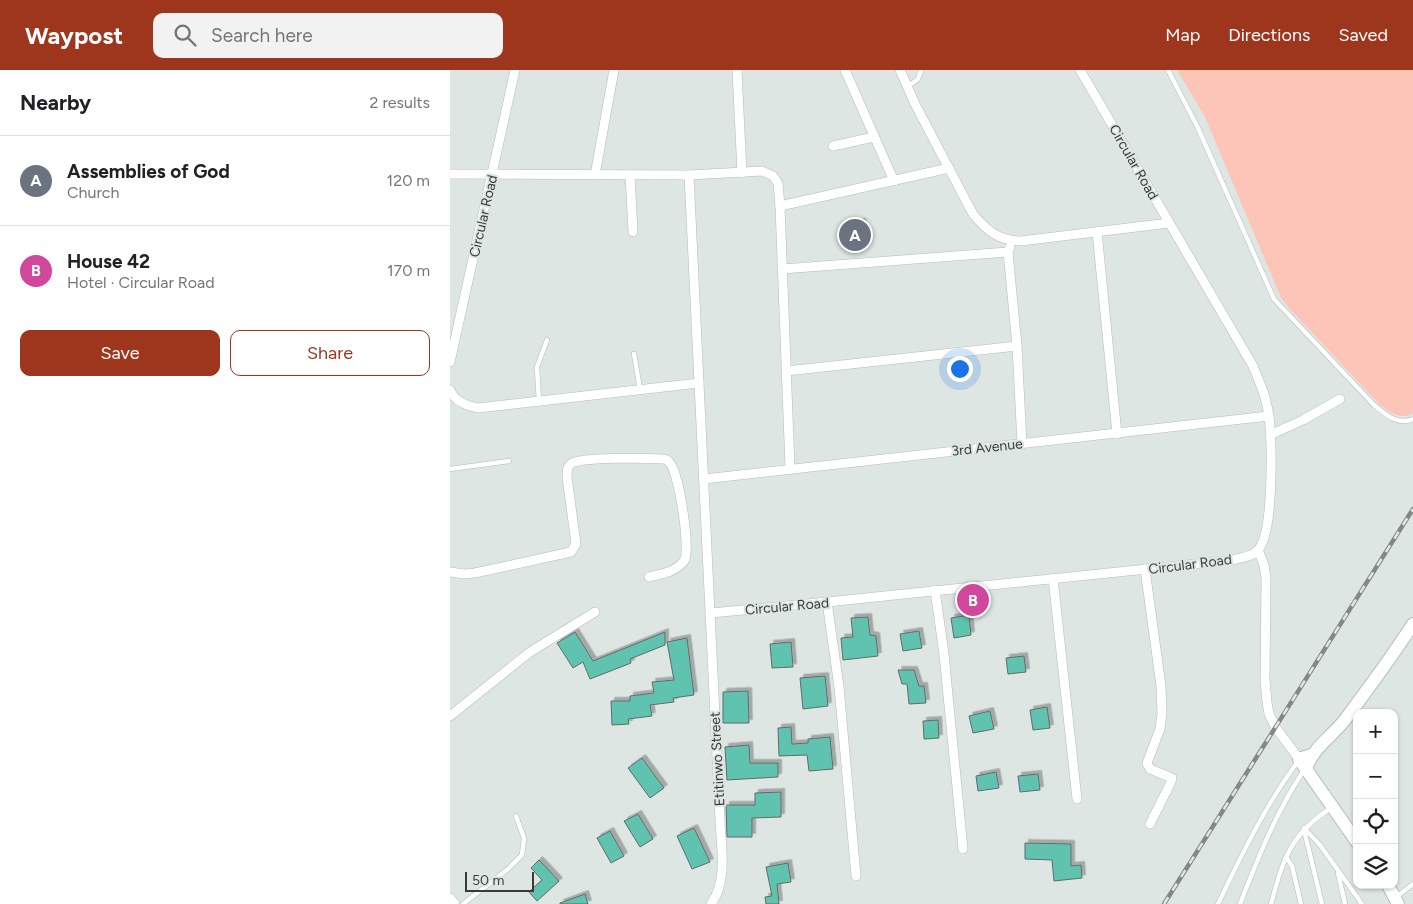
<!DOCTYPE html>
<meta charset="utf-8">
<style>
body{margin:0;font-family:Figtree,sans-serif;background:#f2f2f2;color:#202124}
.controls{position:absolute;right:15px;bottom:15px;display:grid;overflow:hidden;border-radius:10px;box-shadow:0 1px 4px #0004}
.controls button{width:45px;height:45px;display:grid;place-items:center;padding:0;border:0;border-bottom:1px solid #e0e0e0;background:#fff;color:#202124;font:25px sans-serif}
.scale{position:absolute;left:15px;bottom:12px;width:69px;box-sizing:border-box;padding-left:5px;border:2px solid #393c3b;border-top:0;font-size:14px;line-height:18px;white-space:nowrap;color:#393c3b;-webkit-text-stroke:4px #dee6e4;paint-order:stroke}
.you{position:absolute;left:509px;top:298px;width:18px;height:18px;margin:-12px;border:4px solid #fff;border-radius:50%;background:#1a73e8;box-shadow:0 0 0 8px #1a73e833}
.badge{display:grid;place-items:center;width:32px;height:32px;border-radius:50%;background:#9e361e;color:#fff;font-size:16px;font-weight:700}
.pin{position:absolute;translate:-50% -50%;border:2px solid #fff;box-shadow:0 1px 5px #0006}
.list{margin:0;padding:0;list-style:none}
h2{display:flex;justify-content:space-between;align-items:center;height:65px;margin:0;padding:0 20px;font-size:21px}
h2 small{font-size:16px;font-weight:400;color:#757577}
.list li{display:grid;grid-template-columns:32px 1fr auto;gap:15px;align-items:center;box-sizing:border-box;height:90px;padding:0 20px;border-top:1px solid #e0e0e0}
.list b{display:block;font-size:19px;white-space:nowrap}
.list p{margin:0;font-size:16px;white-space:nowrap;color:#757577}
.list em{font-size:16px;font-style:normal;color:#757577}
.actions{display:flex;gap:10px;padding:15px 20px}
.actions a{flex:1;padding:11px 0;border:1px solid #9e361e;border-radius:10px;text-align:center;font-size:18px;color:#9e361e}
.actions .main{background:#9e361e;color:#fff}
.icon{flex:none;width:28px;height:28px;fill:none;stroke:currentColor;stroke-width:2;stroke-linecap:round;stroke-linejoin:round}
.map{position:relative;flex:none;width:963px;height:834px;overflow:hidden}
header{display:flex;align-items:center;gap:30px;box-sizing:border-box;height:70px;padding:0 25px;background:#9e361e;color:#fff}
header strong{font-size:24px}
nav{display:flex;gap:28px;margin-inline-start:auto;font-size:18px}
.search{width:350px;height:45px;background:#f2f2f2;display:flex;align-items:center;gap:12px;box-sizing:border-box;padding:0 18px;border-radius:10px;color:#757577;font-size:19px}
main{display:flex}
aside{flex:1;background:#fff}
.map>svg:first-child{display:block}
.green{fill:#fdc5b7}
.building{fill:#60c3af;stroke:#636a68;filter:url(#shadow)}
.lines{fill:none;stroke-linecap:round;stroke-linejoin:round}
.lane-casing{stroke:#b5bcba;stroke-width:5.5}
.street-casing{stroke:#b5bcba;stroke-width:10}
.secondary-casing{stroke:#b5bcba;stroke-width:14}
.lane{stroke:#fff;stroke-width:4.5}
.street{stroke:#fff;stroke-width:9}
.secondary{stroke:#fff;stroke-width:12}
.rail-casing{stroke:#838886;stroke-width:4.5}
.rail{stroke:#dee6e4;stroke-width:2.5;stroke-dasharray:8;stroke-linecap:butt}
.labels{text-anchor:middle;stroke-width:4;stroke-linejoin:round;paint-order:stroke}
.street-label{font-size:14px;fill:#393c3b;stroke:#dee6e4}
</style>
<header>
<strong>Waypost</strong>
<div class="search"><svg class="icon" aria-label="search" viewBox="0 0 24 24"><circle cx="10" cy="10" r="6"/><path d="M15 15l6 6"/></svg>Search here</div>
<nav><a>Map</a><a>Directions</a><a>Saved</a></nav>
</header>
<main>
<aside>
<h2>Nearby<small>2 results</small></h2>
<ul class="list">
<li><span class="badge" style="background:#6b7280">A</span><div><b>Assemblies of God</b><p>Church</p></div><em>120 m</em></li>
<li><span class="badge" style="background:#d1479c">B</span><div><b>House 42</b><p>Hotel · Circular Road</p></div><em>170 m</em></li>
</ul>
<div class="actions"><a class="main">Save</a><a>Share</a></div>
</aside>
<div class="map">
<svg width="963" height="834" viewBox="0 0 963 834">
<defs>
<filter id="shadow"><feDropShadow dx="3.5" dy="-3.5" stdDeviation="0" flood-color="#0004"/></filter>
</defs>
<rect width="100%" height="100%" fill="#dee6e4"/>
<path class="green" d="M727 0H963V343C951 351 939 342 929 334L838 237 831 228 755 47Z"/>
<g class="building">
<polygon points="412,152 414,177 399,179 396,154"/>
<polygon points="519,545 521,565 504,568 501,548"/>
<polygon points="418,547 420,565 426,566 428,586 393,590 391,568 403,567 401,548"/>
<polygon points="469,561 472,578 453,581 450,564"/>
<polygon points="125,562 143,591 215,562 215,575 180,589 181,593 140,609 133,592 123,598 107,573"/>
<polygon points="237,568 244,625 223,628 224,632 200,635 202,646 178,649 179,654 162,655 161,631 180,631 180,626 204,623 202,612 224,610 217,572"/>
<polygon points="341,572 343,597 322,598 320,574"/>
<polygon points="574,586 576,602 558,604 556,588"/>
<polygon points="448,600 464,600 469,616 474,616 476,633 459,634 457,614 452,614"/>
<polygon points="375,606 378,636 353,639 350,608"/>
<polygon points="298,621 299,653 273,653 273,622"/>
<polygon points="597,637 600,658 583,660 580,640"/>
<polygon points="540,641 544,659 523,663 519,646"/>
<polygon points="488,650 489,668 474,669 473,651"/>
<polygon points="341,657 342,674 358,673 358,669 380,667 383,699 359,701 357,685 329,686 328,658"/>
<polygon points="299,675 300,693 328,693 328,707 277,710 275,677"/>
<polygon points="192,688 214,718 200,728 178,698"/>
<polygon points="546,702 549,718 528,721 526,706"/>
<polygon points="588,704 590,720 570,722 568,706"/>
<polygon points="331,722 331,747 302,748 302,767 277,767 276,735 305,735 305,723"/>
<polygon points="188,744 203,769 190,777 174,751"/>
<polygon points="244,758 260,792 242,799 227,766"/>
<polygon points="160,761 174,786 161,793 147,768"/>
<polygon points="575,773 621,774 621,796 631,795 632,808 604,811 602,790 575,789"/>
<polygon points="89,790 109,811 87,831 79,822 92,810 81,798"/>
<polygon points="338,793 341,812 327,814 329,834 316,834 315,827 322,826 316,797"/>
<polygon points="135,824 138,834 110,834 110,833"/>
</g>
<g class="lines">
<g class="lane-casing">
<g id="lane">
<path d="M718 0 747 56 824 229 924 335C935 344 947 356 963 349"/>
<polyline points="457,17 468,9 471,0"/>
<polyline points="184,284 190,319"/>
<polyline points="89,331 87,297 97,270"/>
<polyline points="0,399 59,391"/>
<polyline points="854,758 870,775 912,834"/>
<polyline points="854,760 872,834"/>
<polyline points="836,787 842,796 851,834"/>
<polyline points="888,803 895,834"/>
<polyline points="946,827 963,814"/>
<polyline points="13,834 58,799 72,785 74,768 66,746"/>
<path d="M768 834C792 784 816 734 849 690"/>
<path d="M790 834C808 788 826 742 854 700"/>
<path d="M821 834C833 790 840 764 881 738"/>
</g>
</g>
<g class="street-casing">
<g id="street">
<polyline points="287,0 292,103"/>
<polyline points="395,0 444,111"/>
<path d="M450 0 465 34 523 144C536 160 549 171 571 171L719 153"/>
<polyline points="383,76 424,67"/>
<polyline points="0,104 239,105 312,101 323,106 328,113 330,136 340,398"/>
<polyline points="145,105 164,0"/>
<polyline points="180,105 183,162"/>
<path d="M239 105 270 750C271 777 278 811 261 834"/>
<polyline points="330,136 499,98"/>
<polyline points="647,162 667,364"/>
<polyline points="560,177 558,182 567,276 572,374"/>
<polyline points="332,199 558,182"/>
<polyline points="0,292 65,0"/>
<polyline points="336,301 567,276"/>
<path d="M0 320C5 332 16 336 28 338L249 313"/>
<polyline points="820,365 853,350 890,329"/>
<polyline points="254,409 819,346"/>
<polyline points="808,480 814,495 816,508 815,610 817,632 819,644 826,658 849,689"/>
<polyline points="695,499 711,616 712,643 710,659 697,693 700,699 722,708 721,712 700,754"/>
<path d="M0 502 14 504 25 503 121 482 126 474 117 407C117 401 117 396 122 393 135 387 195 388 212 389 215 389 217 389 219 392 229 401 241 480 234 491 225 502 212 504 199 507"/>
<polyline points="603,508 627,729"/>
<polyline points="485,520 494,584 513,779"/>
<polyline points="377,532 389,617 406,806"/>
<path d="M261 543 377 532 775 491C785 489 801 488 808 480 824 463 822 372 819 347 817 329 810 313 803 296L630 0"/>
<polyline points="0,646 80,582 145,542"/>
<polyline points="0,828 5,834"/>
</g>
</g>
<g class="secondary-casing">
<g id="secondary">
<polyline points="861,685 849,689 907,772"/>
<path d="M856 698C865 676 880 668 894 651 918 619 941 588 963 554"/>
<polyline points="938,815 948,834"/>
</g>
</g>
<use href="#lane" class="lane"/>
<use href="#street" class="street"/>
<use href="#secondary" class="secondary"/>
<g class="rail-casing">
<polyline id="rail" points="714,834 963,439"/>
</g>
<use href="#rail" class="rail"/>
</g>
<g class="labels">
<g class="street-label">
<text transform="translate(684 92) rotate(60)" y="5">Circular Road</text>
<text transform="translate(33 146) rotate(-77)" y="5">Circular Road</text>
<text transform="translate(537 377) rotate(-6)" y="5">3rd Avenue</text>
<text transform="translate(740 494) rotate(-7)" y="5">Circular Road</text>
<text transform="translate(337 536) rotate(-5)" y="5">Circular Road</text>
<text transform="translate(267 689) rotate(-93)" y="5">Etitinwo Street</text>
</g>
</g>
</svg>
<div class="controls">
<button>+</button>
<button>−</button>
<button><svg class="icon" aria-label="locate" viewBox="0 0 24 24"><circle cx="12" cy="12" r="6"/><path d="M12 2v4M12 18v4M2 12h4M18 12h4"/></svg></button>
<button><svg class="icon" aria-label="layers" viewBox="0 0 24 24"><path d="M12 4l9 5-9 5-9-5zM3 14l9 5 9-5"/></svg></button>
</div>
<div class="scale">50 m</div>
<div class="you"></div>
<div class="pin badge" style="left:405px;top:165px;background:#6b7280">A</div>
<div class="pin badge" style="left:523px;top:530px;background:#d1479c">B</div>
</div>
</main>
